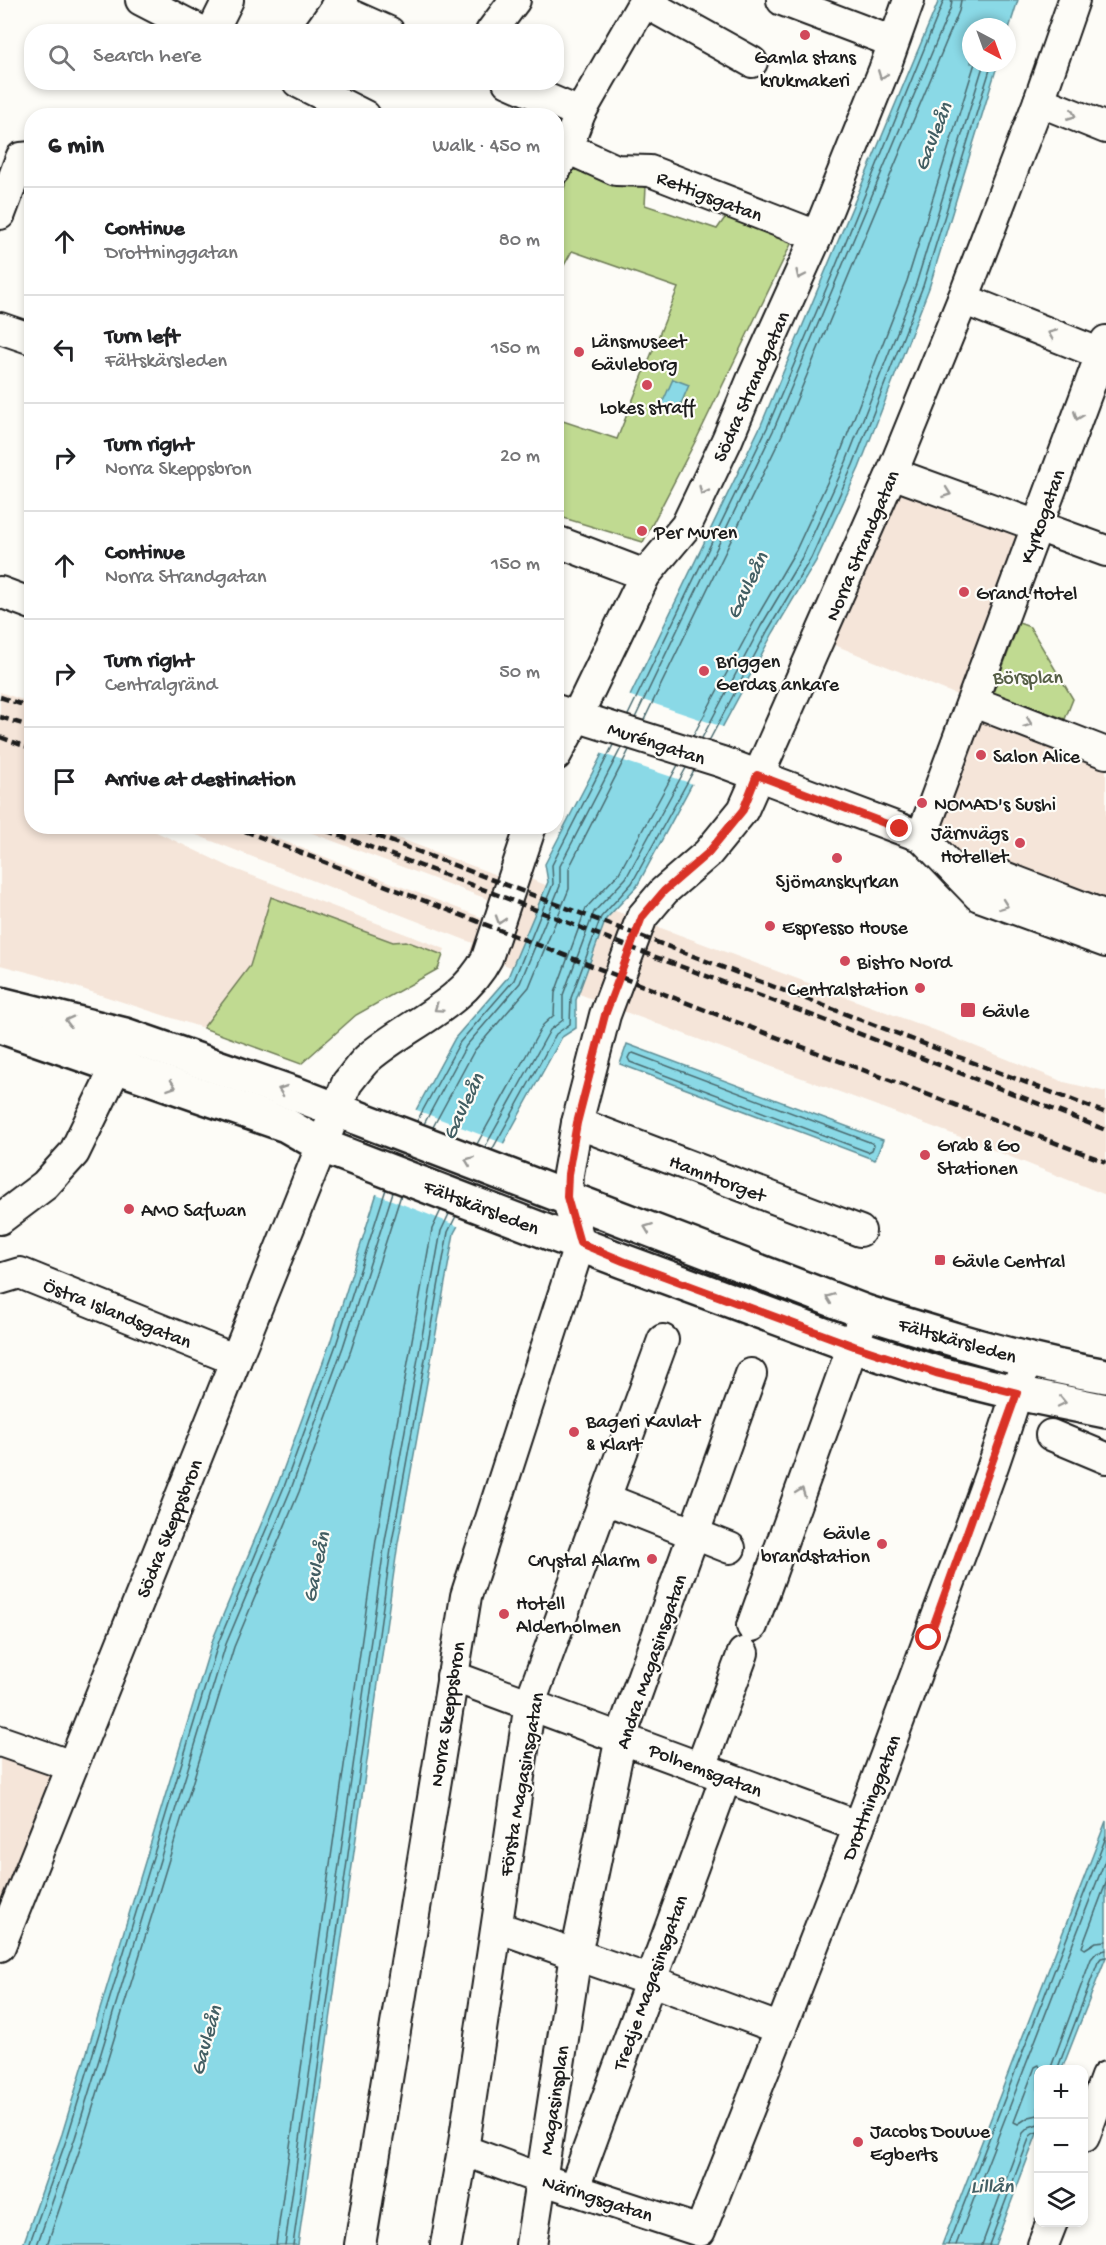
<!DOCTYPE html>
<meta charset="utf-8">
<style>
body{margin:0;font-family:"Gochi Hand",sans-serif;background:#f6f6f6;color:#202124}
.controls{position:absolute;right:18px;bottom:18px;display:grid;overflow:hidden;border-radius:12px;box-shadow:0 3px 9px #0003}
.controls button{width:54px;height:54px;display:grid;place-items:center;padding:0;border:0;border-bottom:2px solid #e0e0e0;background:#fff;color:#202124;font:30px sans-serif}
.compass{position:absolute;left:962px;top:18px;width:54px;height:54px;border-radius:50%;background:#fff;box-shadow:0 3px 9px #0003;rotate:139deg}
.stop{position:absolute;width:18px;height:18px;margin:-14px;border:4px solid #d93025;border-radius:50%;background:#fff}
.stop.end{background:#d93025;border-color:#fff;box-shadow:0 2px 6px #0008}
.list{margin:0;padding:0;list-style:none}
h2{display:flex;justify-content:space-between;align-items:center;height:78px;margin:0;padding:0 24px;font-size:26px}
h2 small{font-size:20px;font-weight:400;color:#757577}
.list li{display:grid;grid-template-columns:39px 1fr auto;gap:18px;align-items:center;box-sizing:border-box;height:108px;padding:0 24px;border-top:2px solid #e0e0e0}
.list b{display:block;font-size:22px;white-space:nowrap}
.list p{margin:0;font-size:20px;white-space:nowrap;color:#757577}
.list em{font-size:20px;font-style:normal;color:#757577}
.icon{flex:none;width:33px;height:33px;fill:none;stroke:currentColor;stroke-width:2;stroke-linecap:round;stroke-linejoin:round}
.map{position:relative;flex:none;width:1106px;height:2245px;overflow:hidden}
.search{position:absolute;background:#fff;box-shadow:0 3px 9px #0003;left:24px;top:24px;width:540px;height:66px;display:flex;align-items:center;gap:15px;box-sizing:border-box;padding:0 21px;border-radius:24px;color:#757577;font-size:22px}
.panel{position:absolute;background:#fff;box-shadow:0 3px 9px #0003;left:24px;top:108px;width:540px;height:726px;border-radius:24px}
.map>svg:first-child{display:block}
.built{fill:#f5e5d9}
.green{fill:#c0da91;stroke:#6e7b56;stroke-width:1.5}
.water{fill:#8ad9e6;stroke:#5e8d95;stroke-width:1.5}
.pier{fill:#fdfcf7}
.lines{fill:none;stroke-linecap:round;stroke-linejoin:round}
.shore{stroke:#48686d;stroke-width:1.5}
.minor-casing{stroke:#1c1c1c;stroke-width:34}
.major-casing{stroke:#1c1c1c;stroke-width:38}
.minor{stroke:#fdfcf7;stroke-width:30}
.major{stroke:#fdfcf7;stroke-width:33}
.rail{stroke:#1c1c1c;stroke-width:4.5;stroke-dasharray:9 4.5;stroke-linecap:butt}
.oneway{stroke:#989794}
.route{stroke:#d93025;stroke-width:8}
.poi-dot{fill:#d1495b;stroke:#fdfcf7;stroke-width:2}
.labels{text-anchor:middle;stroke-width:4.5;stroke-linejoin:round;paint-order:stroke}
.poi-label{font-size:20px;fill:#1c1c1c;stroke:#fdfcf7;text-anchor:start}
.street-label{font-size:20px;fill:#1c1c1c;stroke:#fdfcf7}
.park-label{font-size:20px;fill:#555e45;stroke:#fdfcf7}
.water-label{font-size:21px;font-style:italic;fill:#425e63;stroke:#fdfcf7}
</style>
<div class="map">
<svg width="1106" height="2245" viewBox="0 0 1106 2245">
<rect width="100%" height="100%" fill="#fdfcf7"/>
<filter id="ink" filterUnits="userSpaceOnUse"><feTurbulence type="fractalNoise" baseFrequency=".0167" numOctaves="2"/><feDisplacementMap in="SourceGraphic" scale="12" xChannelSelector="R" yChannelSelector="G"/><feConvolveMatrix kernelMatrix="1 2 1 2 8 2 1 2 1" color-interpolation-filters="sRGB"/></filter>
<g filter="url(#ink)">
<g class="built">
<polygon points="892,473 1037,526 974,702 1106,753 1106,905 922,837 974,702 820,639"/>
<polygon points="0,692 31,703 32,826 146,827 232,868 445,949 443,955 406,941 393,942 272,897 250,966 203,1028 39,975 0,965"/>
<polygon points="176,827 247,827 483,918 490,900 296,827 369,827 499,876 503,869 937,1031 1064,1082 1106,1092 1106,1195 963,1138 628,1013 470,951 473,943"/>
<polygon points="0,1746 65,1770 0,1933"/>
</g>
<g class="green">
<polygon points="573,164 646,187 645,205 717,229 727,215 793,240 697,438 643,542 557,516 557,419 617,439 678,288 572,251 557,278 557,208"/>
<polygon points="1019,623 1030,627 1073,699 1065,719 993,693"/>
<polygon points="271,897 393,942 406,941 443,955 438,969 356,1015 301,1064 203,1028 250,966"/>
</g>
<g class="water">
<polygon points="939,0 1018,0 1007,35 1007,27 971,27 971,63 998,63 929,288 859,468 816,561 773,633 637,886 606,919 576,1000 576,1028 562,1037 454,1233 398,1543 298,2245 23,2245 62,2134 213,1639 278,1484 330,1343 376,1196 416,1110 455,1038 508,977 548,882 545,864 600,758 761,425"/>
<polygon points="673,379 689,385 677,413 661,406"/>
<polygon points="627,1044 883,1140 875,1160 620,1064"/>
<polygon points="1106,1821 1106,1957 1062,2069 1038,2070 1038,2131 995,2245 942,2245"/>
</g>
<g class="pier">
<polygon points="628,695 726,728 696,785 600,753"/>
<polygon points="414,1109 505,1144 460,1227 374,1193"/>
</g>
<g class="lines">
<g class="shore">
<polyline points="628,715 767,428 835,268 944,0"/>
<polyline points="635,718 773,431 951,7 952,0"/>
<polyline points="644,720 782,435 959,11 961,0"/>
<polyline points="693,736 754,622 796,550 838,459 907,281 975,63"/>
<polyline points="702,738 761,626 804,554 846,462 916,284 984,63"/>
<polyline points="709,741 768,630 811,558 853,465 923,286 992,63"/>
<polygon points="633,1053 872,1143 874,1145 872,1150 868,1152 630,1062 628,1058 630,1054"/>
<polyline points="417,1121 460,1042 514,980 553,884 552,865 613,745"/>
<polyline points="424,1124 466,1046 520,983 560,886 560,866 621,748"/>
<polyline points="433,1127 474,1051 529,987 569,889 569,868 629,750"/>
<polyline points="477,1144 543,1025 554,1015 555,993 586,908 619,873 678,765"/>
<polyline points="485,1147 550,1030 563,1020 563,995 594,912 626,878 686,768"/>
<polyline points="492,1150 556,1034 570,1024 571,998 601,917 632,883 694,770"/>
<polyline points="1106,1883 1082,1947 1085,1949 1096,1942 1106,1941"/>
<polyline points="1050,2070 1091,1959 1097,1952 1106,1950"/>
<polyline points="1057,2070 1098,1962 1101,1958 1106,1957"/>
<polyline points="1038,2115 1029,2117 1018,2124 1014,2122 1035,2067 1039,2065 1041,2070"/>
<polyline points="29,2245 68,2135 219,1641 284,1487 336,1345 386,1189"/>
<polyline points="37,2245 75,2138 226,1644 291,1489 343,1347 393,1192"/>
<polyline points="47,2245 83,2140 234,1647 299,1492 351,1350 401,1195"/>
<polyline points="276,2245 376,1540 432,1229 441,1210"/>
<polyline points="285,2245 385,1541 441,1231 449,1214"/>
<polyline points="293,2245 392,1542 448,1232 456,1216"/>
<polyline points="948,2245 1106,1837"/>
<polyline points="956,2245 1106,1858"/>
<polyline points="982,2245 1023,2133 1029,2127 1038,2124"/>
<polyline points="989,2245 1030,2136 1034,2133 1038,2132"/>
</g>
<g class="minor-casing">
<g id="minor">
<polyline points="141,0 203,32"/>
<polyline points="782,0 893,42"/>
<polyline points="644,2 752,62"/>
<polyline points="335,8 389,32"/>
<polyline points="212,32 228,0"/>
<polyline points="319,32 342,0"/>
<polyline points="491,32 515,0"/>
<polyline points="298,82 365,116"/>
<polyline points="508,82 580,113"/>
<polyline points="1039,101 1106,128"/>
<polyline points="567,148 616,170 650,171 817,236"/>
<polyline points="556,169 567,148 580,113 645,0"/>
<polyline points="0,214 21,158 32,157"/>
<polyline points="963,299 1106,356"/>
<polyline points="0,328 32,339"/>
<polyline points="892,473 1106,551"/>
<polyline points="556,541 645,575"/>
<polyline points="0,592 32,604"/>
<polyline points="974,702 1106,753"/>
<polyline points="556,710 722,762 922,837 979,896 1106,942"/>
<polyline points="556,755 577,716 645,575 686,526 727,440 752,380 817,236 884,70 909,0"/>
<polyline points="926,825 1106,341"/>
<polyline points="957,873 991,872 1106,916"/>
<polyline points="577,1123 860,1231"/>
<polyline points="0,1219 45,1185 74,1153 116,1067 123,1044"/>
<polyline points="0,1279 20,1273 236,1360"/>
<polyline points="1051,1435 1106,1458"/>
<polyline points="606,1499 730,1548"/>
<polyline points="752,1626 865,1312"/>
<polyline points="452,1676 858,1826"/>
<polyline points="0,1741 72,1766"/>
<polyline points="701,1767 743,1653"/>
<polyline points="497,1927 649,1980 781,2029"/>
<path d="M0 1946 347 1083C354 1075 360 1065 368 1058 406 1025 463 1005 487 958L531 826"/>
<polyline points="1084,2137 1106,2077"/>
<path d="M463 2150 541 2179 700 2231C780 2032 858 1834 931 1633 964 1542 1002 1452 1026 1359"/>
<polyline points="574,2188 726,1777"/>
<polyline points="360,2245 466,1596 580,1243 567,1197 568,1174 577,1123 605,1015 642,917 664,891 708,853 743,810 892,473 963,299 1039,101 1074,0"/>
<polyline points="446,2245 463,2150 530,1703 663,1340"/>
<polyline points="531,2245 576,1955 621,1737 751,1374"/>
<polyline points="1043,2245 1052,2222"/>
</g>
</g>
<g class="major-casing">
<g id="major">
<path d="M0 1004 125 1035 298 1095 865 1312C945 1337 1024 1362 1106 1376"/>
<polyline points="0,1026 286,1125 323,1146 623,1261 854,1346 936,1373 1017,1393 1106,1411"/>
</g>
</g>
<use href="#minor" class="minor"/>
<use href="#major" class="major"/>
<g class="rail">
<polyline points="0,697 32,708"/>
<polyline points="0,717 32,727"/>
<polyline points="0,737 32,749"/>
<polyline points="232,826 731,1020 1106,1162"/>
<polyline points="314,826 493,893 650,955 814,1016 1106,1130"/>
<polyline points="351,826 1106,1113"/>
</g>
</g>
<defs><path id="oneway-chevron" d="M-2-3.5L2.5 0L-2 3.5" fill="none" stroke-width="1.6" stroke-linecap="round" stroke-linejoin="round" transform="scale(1.5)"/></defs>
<g class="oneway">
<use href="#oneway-chevron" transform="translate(882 75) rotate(111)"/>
<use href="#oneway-chevron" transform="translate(1072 115) rotate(22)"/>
<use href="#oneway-chevron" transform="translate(800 275) rotate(115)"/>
<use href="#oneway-chevron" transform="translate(1052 334) rotate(-158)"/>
<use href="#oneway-chevron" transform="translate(1078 416) rotate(111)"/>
<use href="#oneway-chevron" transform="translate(703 491) rotate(116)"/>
<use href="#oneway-chevron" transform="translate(947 493) rotate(20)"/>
<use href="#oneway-chevron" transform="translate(1028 723) rotate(21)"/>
<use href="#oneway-chevron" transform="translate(1004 905) rotate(20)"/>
<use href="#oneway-chevron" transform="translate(500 920) rotate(108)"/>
<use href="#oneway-chevron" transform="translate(438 1008) rotate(145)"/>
<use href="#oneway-chevron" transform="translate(69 1021) rotate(-166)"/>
<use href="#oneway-chevron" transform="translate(172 1086) rotate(19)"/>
<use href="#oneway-chevron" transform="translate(282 1090) rotate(-161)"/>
<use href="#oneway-chevron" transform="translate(469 1161) rotate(-159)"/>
<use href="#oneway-chevron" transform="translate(648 1228) rotate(-159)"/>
<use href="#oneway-chevron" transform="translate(830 1298) rotate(-159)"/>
<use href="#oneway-chevron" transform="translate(1062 1402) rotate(12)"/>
<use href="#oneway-chevron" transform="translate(801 1492) rotate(-70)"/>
</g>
</g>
<g class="lines" filter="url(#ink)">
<polyline class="route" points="900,829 757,775 743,810 708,853 664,891 642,917 605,1015 577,1123 568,1174 567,1197 580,1243 623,1261 854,1346 936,1373 1017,1393 929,1638"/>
</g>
<g class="poi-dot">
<circle cx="805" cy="35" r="6"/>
<circle cx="579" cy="352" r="6"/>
<circle cx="647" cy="385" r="6"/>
<circle cx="642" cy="531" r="6"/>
<circle cx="964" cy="592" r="6"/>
<circle cx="704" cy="671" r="6"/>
<circle cx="981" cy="755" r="6"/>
<circle cx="922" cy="803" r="6"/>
<circle cx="1020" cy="843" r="6"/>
<circle cx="837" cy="858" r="6"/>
<circle cx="770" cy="926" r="6"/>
<circle cx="845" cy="961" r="6"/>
<circle cx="920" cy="988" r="6"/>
<rect x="960" y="1002" width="16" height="16" rx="3"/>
<circle cx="925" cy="1155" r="6"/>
<circle cx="129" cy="1209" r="6"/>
<rect x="934" y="1254" width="12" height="12" rx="3"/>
<circle cx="574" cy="1432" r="6"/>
<circle cx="882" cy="1544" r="6"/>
<circle cx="652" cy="1559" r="6"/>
<circle cx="504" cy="1614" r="6"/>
<circle cx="858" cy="2142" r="6"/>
</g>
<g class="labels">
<g class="poi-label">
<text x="805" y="63" text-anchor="middle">Gamla stans<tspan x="805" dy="23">krukmakeri</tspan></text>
<text x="591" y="347">Länsmuseet<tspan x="591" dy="23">Gävleborg</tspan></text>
<text x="647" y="413" text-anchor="middle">Lokes straff</text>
<text x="654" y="538">Per Muren</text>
<text x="976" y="599">Grand Hotel</text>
<text x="716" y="667">Briggen<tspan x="716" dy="23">Gerdas ankare</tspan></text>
<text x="993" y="762">Salon Alice</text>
<text x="934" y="810">NOMAD's Sushi</text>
<text x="1008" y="839" text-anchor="end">Järnvägs<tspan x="1008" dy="23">Hotellet</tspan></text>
<text x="837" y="887" text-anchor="middle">Sjömanskyrkan</text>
<text x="782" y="933">Espresso House</text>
<text x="857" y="968">Bistro Nord</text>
<text x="908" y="995" text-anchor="end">Centralstation</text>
<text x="982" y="1017">Gävle</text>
<text x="937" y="1151">Grab &amp; Go<tspan x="937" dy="23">Stationen</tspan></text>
<text x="141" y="1216">AMO Safwan</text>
<text x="952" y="1267">Gävle Central</text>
<text x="586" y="1427">Bageri Kavlat<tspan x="586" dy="23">&amp; Klart</tspan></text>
<text x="870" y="1539" text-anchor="end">Gävle<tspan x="870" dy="23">brandstation</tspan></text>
<text x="640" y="1566" text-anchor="end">Crystal Alarm</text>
<text x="516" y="1609">Hotell<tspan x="516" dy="23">Alderholmen</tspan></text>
<text x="870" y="2137">Jacobs Douwe<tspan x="870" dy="23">Egberts</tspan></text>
</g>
<g class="street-label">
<text transform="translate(710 195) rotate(21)" y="7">Rettigsgatan</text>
<text transform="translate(750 386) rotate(-66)" y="7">Södra Strandgatan</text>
<text transform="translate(1041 516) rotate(-70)" y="7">Kyrkogatan</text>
<text transform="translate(861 545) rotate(-67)" y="7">Norra Strandgatan</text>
<text transform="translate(657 742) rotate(18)" y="7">Muréngatan</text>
<text transform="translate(718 1177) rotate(21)" y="7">Hamntorget</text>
<text transform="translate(482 1206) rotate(21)" y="7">Fältskärsleden</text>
<text transform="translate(118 1312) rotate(22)" y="7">Östra Islandsgatan</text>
<text transform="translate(958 1339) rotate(16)" y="7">Fältskärsleden</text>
<text transform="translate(168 1528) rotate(-68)" y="7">Södra Skeppsbron</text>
<text transform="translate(650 1661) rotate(-71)" y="7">Andra Magasinsgatan</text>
<text transform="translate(446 1714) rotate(-81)" y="7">Norra Skeppsbron</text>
<text transform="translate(706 1769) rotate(21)" y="7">Polhemsgatan</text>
<text transform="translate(520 1784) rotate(-80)" y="7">Första Magasinsgatan</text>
<text transform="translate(870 1797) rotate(-69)" y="7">Drottninggatan</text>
<text transform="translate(649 1982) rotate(-70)" y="7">Tredje Magasinsgatan</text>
<text transform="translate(553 2100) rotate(-81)" y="7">Magasinsplan</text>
<text transform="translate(598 2197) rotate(18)" y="7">Näringsgatan</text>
</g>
<g class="park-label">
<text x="1028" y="683">Börsplan</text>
</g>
<g class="water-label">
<text transform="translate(932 136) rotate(-68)" y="7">Gavleån</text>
<text transform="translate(746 585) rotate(-64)" y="7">Gavleån</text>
<text transform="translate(462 1106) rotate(-64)" y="7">Gavleån</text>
<text transform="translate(315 1567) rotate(-78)" y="7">Gavleån</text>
<text transform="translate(205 2040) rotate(-74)" y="7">Gavleån</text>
<text x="992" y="2192">Lillån</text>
</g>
</g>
</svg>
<div class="controls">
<button>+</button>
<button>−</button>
<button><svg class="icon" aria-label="layers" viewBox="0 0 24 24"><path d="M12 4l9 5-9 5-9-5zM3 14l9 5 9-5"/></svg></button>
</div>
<svg class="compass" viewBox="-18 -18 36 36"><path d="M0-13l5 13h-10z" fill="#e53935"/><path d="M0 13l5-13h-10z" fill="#757577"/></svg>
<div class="stop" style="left:929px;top:1638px"></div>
<div class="stop end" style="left:900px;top:829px"></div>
<div class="search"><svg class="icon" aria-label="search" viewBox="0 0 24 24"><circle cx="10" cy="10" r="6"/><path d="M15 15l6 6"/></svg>Search here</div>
<section class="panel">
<h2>6 min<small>Walk · 450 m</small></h2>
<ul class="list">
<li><svg class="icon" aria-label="ahead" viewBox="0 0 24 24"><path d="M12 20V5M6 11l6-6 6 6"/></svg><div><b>Continue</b><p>Drottninggatan</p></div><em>80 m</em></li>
<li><svg class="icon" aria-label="left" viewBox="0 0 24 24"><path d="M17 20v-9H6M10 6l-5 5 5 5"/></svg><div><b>Turn left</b><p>Fältskärsleden</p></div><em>150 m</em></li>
<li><svg class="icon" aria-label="right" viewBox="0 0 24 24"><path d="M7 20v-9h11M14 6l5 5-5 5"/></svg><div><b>Turn right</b><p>Norra Skeppsbron</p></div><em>20 m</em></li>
<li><svg class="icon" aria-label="ahead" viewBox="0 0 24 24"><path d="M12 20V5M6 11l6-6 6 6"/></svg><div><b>Continue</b><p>Norra Strandgatan</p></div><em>150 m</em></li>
<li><svg class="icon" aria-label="right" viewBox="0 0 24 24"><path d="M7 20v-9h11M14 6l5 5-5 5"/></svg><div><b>Turn right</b><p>Centralgränd</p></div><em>50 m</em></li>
<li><svg class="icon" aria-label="arrive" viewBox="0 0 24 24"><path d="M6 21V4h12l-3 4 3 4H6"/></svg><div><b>Arrive at destination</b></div></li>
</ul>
</section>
</div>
